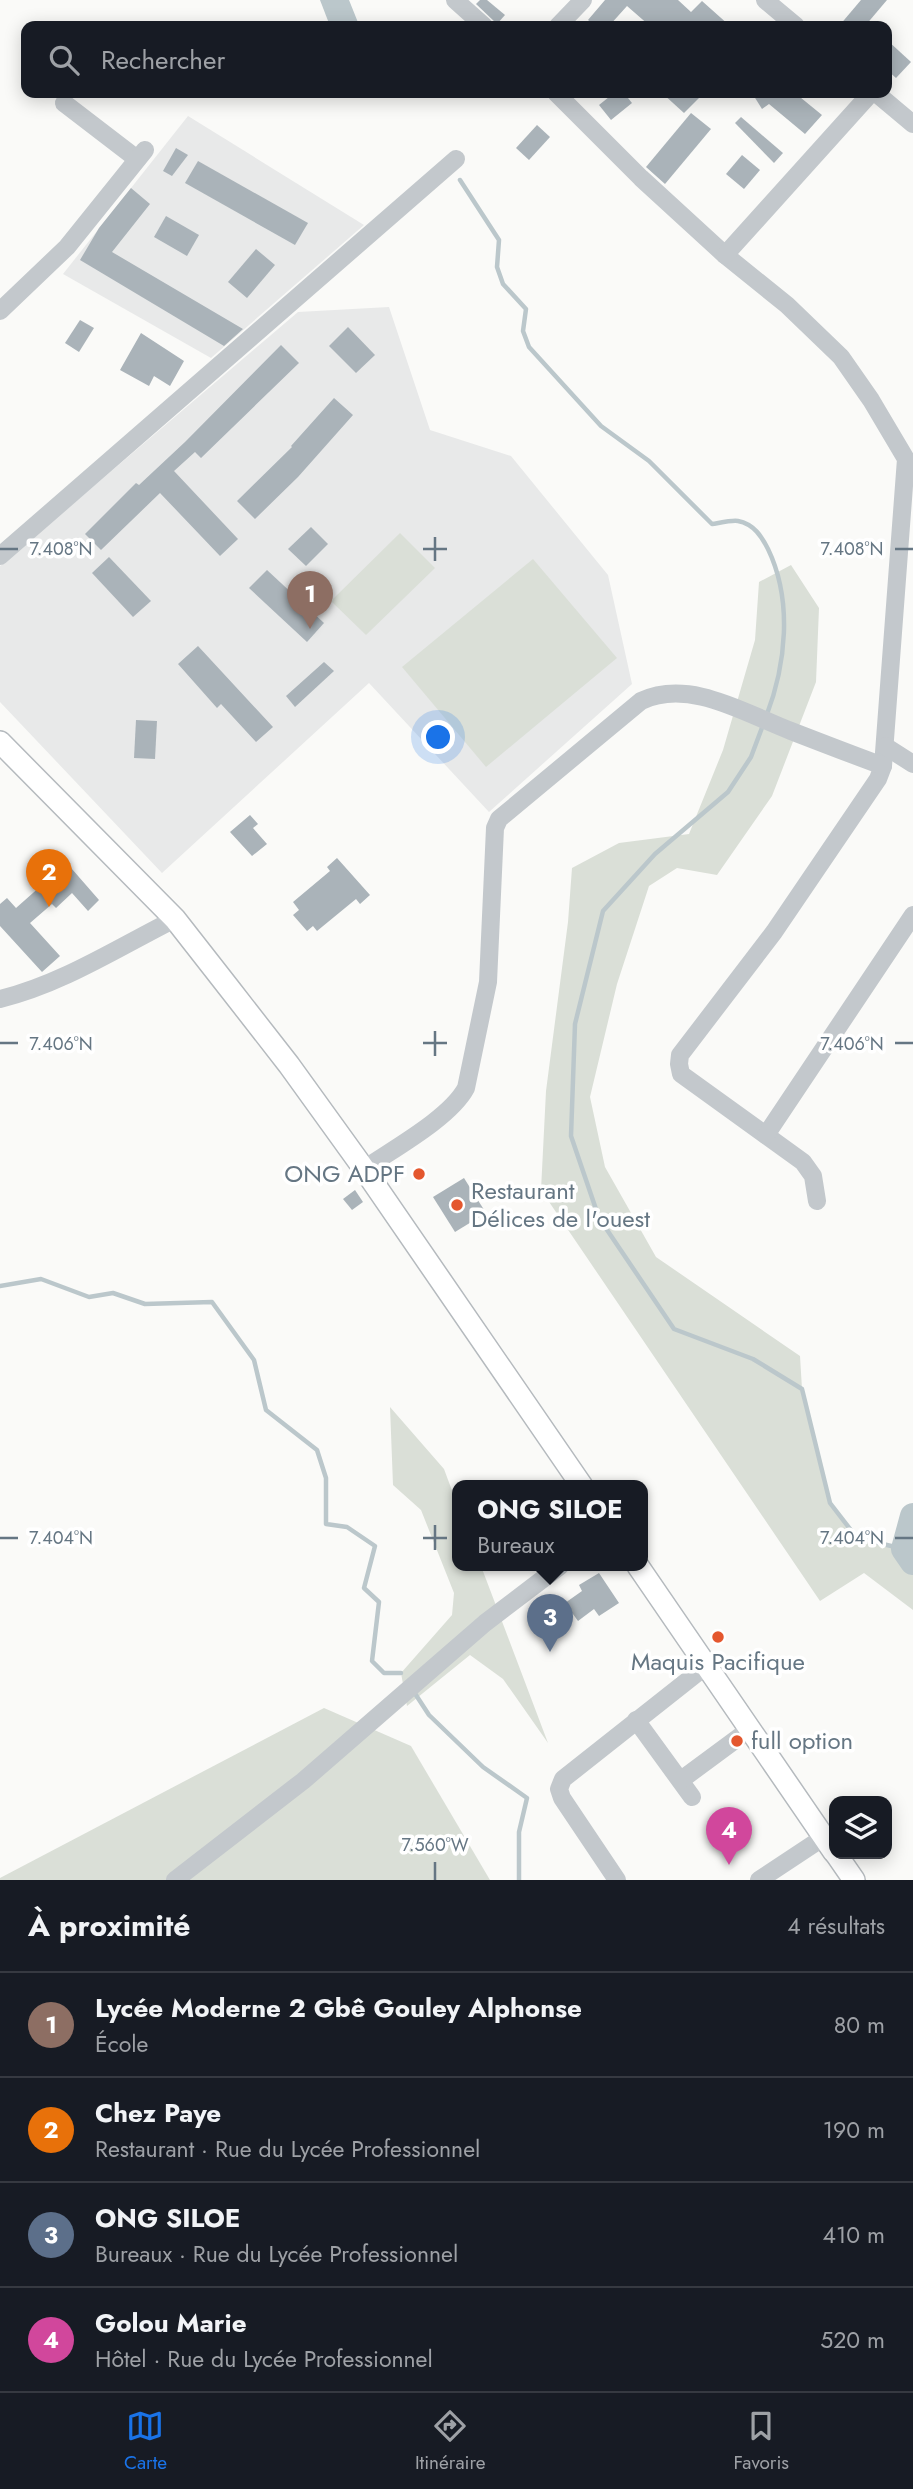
<!DOCTYPE html>
<html lang="fr">
<meta charset="utf-8">
<style>
body{margin:0;font-family:Jost,sans-serif;background:#20242c;color:#f1f3f6}
.controls{position:absolute;right:21px;bottom:21px;display:grid;overflow:hidden;border-radius:14px;box-shadow:0 4px 18px #0003}
.controls button{width:63px;height:63px;display:grid;place-items:center;padding:0;border:0;border-bottom:2px solid #363941;background:#171b24;color:#f1f3f6;font:35px sans-serif}
.you{position:absolute;left:439px;top:738px;width:24px;height:24px;margin:-18px;border:5px solid #fff;border-radius:50%;background:#1a73e8;box-shadow:0 0 0 10px #1a73e833}
.badge{display:grid;place-items:center;width:46px;height:46px;border-radius:50%;background:#1a73e8;color:#fff;font-size:23px;font-weight:700}
.pin{position:absolute;translate:-50% -58px;filter:drop-shadow(0 2px 4px #0008)}
.pin::after{content:'';position:absolute;top:37px;width:24px;height:21px;background:inherit;clip-path:polygon(0 0,100% 0,50% 100%)}
.popup{position:absolute;left:452px;top:1480px;width:196px;height:91px;box-sizing:border-box;display:grid;place-content:center;border-radius:14px;background:#171b24;filter:drop-shadow(0 2px 5px #0005);font-size:23px;white-space:nowrap;color:#9ea1a6}
.popup b{font-size:26px;color:#f1f3f6}
.popup::after{content:'';position:absolute;left:50%;top:100%;margin-left:-14px;border:14px solid transparent;border-top-color:#171b24}
.list{margin:0;padding:0;list-style:none}
h2{display:flex;justify-content:space-between;align-items:center;height:91px;margin:0;padding:0 28px;font-size:30px}
h2 small{font-size:23px;font-weight:400;color:#9ea1a6}
.list li{display:grid;grid-template-columns:46px 1fr auto;gap:21px;align-items:center;box-sizing:border-box;height:105px;padding:0 28px;border-top:2px solid #363941}
.list b{display:block;font-size:26px;white-space:nowrap}
.list p{margin:0;font-size:23px;white-space:nowrap;color:#9ea1a6}
.list em{font-size:23px;font-style:normal;color:#9ea1a6}
.icon{flex:none;width:38px;height:38px;fill:none;stroke:currentColor;stroke-width:2;stroke-linecap:round;stroke-linejoin:round}
.map{position:relative;flex:none;width:913px;height:1880px;overflow:hidden}
.search{position:absolute;background:#171b24;box-shadow:0 4px 18px #0003;left:21px;right:21px;top:21px;height:77px;display:flex;align-items:center;gap:18px;box-sizing:border-box;padding:0 24px;border-radius:14px;color:#9ea1a6;font-size:26px}
.sheet{height:511px;background:#171b24}
nav{display:flex;justify-content:space-around;align-items:center;box-sizing:border-box;height:98px;border-top:2px solid #363941;background:#171b24;font-size:19px;color:#9ea1a6}
nav a{display:grid;justify-items:center;gap:4px}
nav .on{color:#1a73e8}
.map>svg:first-child{display:block}
.built{fill:#e8e9e9}
.green{fill:#dadfd7}
.water{fill:#bbc7cb}
.lines{fill:none;stroke-linecap:round;stroke-linejoin:round}
.stream{stroke:#bbc7cb;stroke-width:4.5}
.river{stroke:#bbc7cb;stroke-width:26}
.building{fill:#aab3b9}
.major-casing{stroke:#b5babe;stroke-width:24}
.minor{stroke:#c3c8cc;stroke-width:18}
.major{stroke:#fff;stroke-width:21}
.ticks{fill:none;stroke:#657683;stroke-width:2.5}
.poi-dot{fill:#e4572e;stroke:#fff;stroke-width:2.5}
.labels{text-anchor:middle;stroke-width:7;stroke-linejoin:round;paint-order:stroke}
.poi-label{font-size:24px;fill:#657683;stroke:#fff;text-anchor:start}
.ticks-label{font-size:18px;text-anchor:middle;fill:#657683;stroke:#fff;stroke-width:7;stroke-linejoin:round;paint-order:stroke}
</style>
<div class="map">
<svg width="913" height="1880" viewBox="0 0 913 1880">
<rect width="100%" height="100%" fill="#fafaf8"/>
<g class="built">
<polygon points="188,116 364,225 211,358 63,274"/>
<polygon points="389,307 430,430 511,456 608,575 632,684 489,812 369,683 162,873 0,702 0,566 298,312"/>
</g>
<g class="green">
<polygon points="400,533 435,568 366,635 331,601"/>
<polygon points="533,559 617,658 486,767 402,667"/>
<polygon points="791,565 819,608 816,682 772,796 717,875 677,868 649,886 617,984 590,1097 605,1167 656,1257 800,1356 802,1389 830,1503 856,1538 904,1548 913,1516 913,1610 864,1573 820,1601 541,1190 546,1091 568,922 572,868 619,843 689,834 723,750 755,640 759,582"/>
<polygon points="390,1407 444,1469 457,1504 457,1566 481,1566 548,1743 503,1679 470,1655 407,1706 401,1673 452,1615 454,1593 421,1510 393,1485"/>
<polygon points="324,1708 411,1746 490,1880 0,1880 0,1878"/>
</g>
<polygon class="water" points="320,0 349,0 359,25 330,26"/>
<g class="lines">
<g class="stream">
<path d="M460 180 499 240 497 267 503 284 526 309 523 331 529 347 601 426 649 461 712 524C719 523 731 520 738 521 754 524 762 537 768 549 793 601 786 665 766 717"/>
<polyline points="763,725 751,757 728,792 655,854 603,911 575,1024 571,1136 599,1218 674,1329 753,1359 802,1389 830,1503 857,1538 904,1549"/>
<polyline points="0,1286 41,1279 89,1297 113,1293 145,1304 212,1302 254,1360 266,1410 317,1450 326,1478 326,1524 347,1527 375,1546 364,1588 379,1602 372,1661 384,1673 401,1673"/>
<polyline points="414,1692 429,1715 483,1767 527,1798 519,1832 519,1880"/>
</g>
<polyline class="river" points="913,1516 904,1549 913,1562"/>
</g>
<g class="building">
<polygon points="480,0 487,0 505,15 497,24 476,4"/>
<polygon points="605,0 678,0 691,12 702,1 730,26 650,26 627,6 609,26 595,26 588,20"/>
<polygon points="861,0 887,0 865,26 839,26"/>
<polygon points="887,40 911,62 896,78 887,70"/>
<polygon points="614,93 624,93 632,103 611,120 599,105"/>
<polygon points="662,93 704,93 684,113"/>
<polygon points="752,93 795,93 822,115 805,134 769,104 762,109"/>
<polygon points="691,113 711,129 665,184 646,167"/>
<polygon points="741,117 783,153 774,163 735,123"/>
<polygon points="537,125 550,137 529,160 516,148"/>
<polygon points="176,148 188,155 172,176 163,171"/>
<polygon points="742,155 760,170 744,189 726,174"/>
<polygon points="198,161 308,223 295,245 185,183"/>
<polygon points="131,188 150,204 112,252 243,329 224,346 80,260 99,228"/>
<polygon points="166,216 199,235 187,256 154,237"/>
<polygon points="256,249 275,265 247,298 228,282"/>
<polygon points="80,320 94,328 79,352 65,343"/>
<polygon points="348,327 375,355 356,373 329,346"/>
<polygon points="141,333 184,361 170,386 154,376 149,386 120,370"/>
<polygon points="281,345 299,363 201,458 195,452 174,471 238,539 220,556 160,493 101,550 85,534 136,483 139,485 185,442"/>
<polygon points="334,398 353,415 298,477 255,519 237,501 292,447 291,446"/>
<polygon points="311,527 328,544 306,566 288,549"/>
<polygon points="109,557 151,601 133,617 92,573"/>
<polygon points="267,570 324,623 307,642 249,588"/>
<polygon points="198,646 273,727 256,742 221,704 217,708 178,664"/>
<polygon points="324,662 334,671 295,707 286,696"/>
<polygon points="136,720 157,721 155,759 134,758"/>
<polygon points="250,815 258,824 253,828 267,844 252,856 230,832"/>
<polygon points="58,853 99,900 88,911 72,893 56,908 52,904 30,923 60,956 42,972 0,926 0,904 7,898 16,908 42,885 33,875"/>
<polygon points="337,858 370,895 360,904 356,899 317,931 313,926 307,931 293,915 299,910 293,902 330,871 327,867"/>
<polygon points="464,1178 486,1213 455,1232 433,1197"/>
<polygon points="355,1190 363,1202 352,1210 343,1199"/>
<polygon points="599,1573 619,1603 599,1616 594,1609 578,1621 565,1603 582,1591 579,1585"/>
</g>
<g class="lines">
<g class="major-casing">
<g id="major">
<polyline points="0,742 175,919 229,988 289,1065 364,1169 582,1486"/>
<polyline points="638,1566 834,1852"/>
<polyline points="836,1854 854,1880"/>
</g>
</g>
<g class="minor">
<polyline points="455,0 484,26"/>
<polyline points="765,0 796,26"/>
<polyline points="558,26 583,0"/>
<polyline points="556,93 641,178 725,255 787,305 841,357 871,400 906,459 883,766 878,779 774,932 680,1055 679,1064 681,1074 803,1162 813,1176 817,1201"/>
<polyline points="876,93 913,124"/>
<polyline points="64,103 137,159"/>
<polyline points="725,255 871,93"/>
<polyline points="0,311 67,247 145,150"/>
<polyline points="0,556 456,159"/>
<polyline points="885,746 913,764"/>
<path d="M0 999C62 984 119 947 175 919"/>
<polyline points="766,1135 913,915"/>
<path d="M364 1169C393 1149 450 1118 466 1088L488 982 495 828 499 819 641 701C690 678 746 714 791 731 822 743 853 755 883 766"/>
<polyline points="636,1720 692,1797"/>
<polyline points="681,1780 750,1729"/>
<polyline points="175,1880 303,1781 485,1623 560,1566"/>
<polyline points="617,1880 562,1798 559,1789 563,1779 706,1666"/>
<polyline points="759,1880 824,1837"/>
</g>
<use href="#major" class="major"/>
</g>
<path class="ticks" d="M435 537V561M0 549H18M423 549H447M895 549H913M435 1031V1056M0 1043H18M423 1043H447M895 1043H913M435 1525V1550M0 1538H18M423 1538H447M895 1538H913M435 1862V1880"/>
<g class="poi-dot">
<circle cx="419" cy="1174" r="7"/>
<circle cx="457" cy="1205" r="7"/>
<circle cx="718" cy="1637" r="7"/>
<circle cx="737" cy="1741" r="7"/>
</g>
<g class="labels">
<g class="poi-label">
<text x="405" y="1182" text-anchor="end">ONG ADPF</text>
<text x="471" y="1199">Restaurant<tspan x="471" dy="28">Délices de l'ouest</tspan></text>
<text x="718" y="1670" text-anchor="middle">Maquis Pacifique</text>
<text x="751" y="1749">full option</text>
</g>
</g>
<g class="ticks-label">
<text x="61" y="555">7.408°N</text>
<text x="852" y="555">7.408°N</text>
<text x="61" y="1050">7.406°N</text>
<text x="852" y="1050">7.406°N</text>
<text x="61" y="1544">7.404°N</text>
<text x="852" y="1544">7.404°N</text>
<text x="435" y="1851">7.560°W</text>
</g>
</svg>
<div class="controls">
<button><svg class="icon" aria-label="layers" viewBox="0 0 24 24"><path d="M12 4l9 5-9 5-9-5zM3 14l9 5 9-5"/></svg></button>
</div>
<div class="you"></div>
<div class="pin badge" style="left:310px;top:629px;background:#8d6e63">1</div>
<div class="pin badge" style="left:49px;top:907px;background:#e8710a">2</div>
<div class="pin badge" style="left:550px;top:1652px;background:#5c6f8a">3</div>
<div class="popup"><b>ONG SILOE</b>Bureaux</div>
<div class="pin badge" style="left:729px;top:1865px;background:#d1479c">4</div>
<div class="search"><svg class="icon" aria-label="search" viewBox="0 0 24 24"><circle cx="10" cy="10" r="6"/><path d="M15 15l6 6"/></svg>Rechercher</div>
</div>
<section class="sheet">
<h2>À proximité<small>4 résultats</small></h2>
<ul class="list">
<li><span class="badge" style="background:#8d6e63">1</span><div><b>Lycée Moderne 2 Gbê Gouley Alphonse</b><p>École</p></div><em>80 m</em></li>
<li><span class="badge" style="background:#e8710a">2</span><div><b>Chez Paye</b><p>Restaurant · Rue du Lycée Professionnel</p></div><em>190 m</em></li>
<li><span class="badge" style="background:#5c6f8a">3</span><div><b>ONG SILOE</b><p>Bureaux · Rue du Lycée Professionnel</p></div><em>410 m</em></li>
<li><span class="badge" style="background:#d1479c">4</span><div><b>Golou Marie</b><p>Hôtel · Rue du Lycée Professionnel</p></div><em>520 m</em></li>
</ul>
</section>
<nav>
<a class="on"><svg class="icon" aria-label="map" viewBox="0 0 24 24"><path d="M3 6l6-2 6 2 6-2v14l-6 2-6-2-6 2zM9 4v14M15 6v14"/></svg>Carte</a>
<a><svg class="icon" aria-label="directions" viewBox="0 0 24 24"><path d="M12 3l9 9-9 9-9-9zM9 14v-3h6M13 9l2 2-2 2"/></svg>Itinéraire</a>
<a><svg class="icon" aria-label="saved" viewBox="0 0 24 24"><path d="M7 4h10v16l-5-4-5 4z"/></svg>Favoris</a>
</nav>
